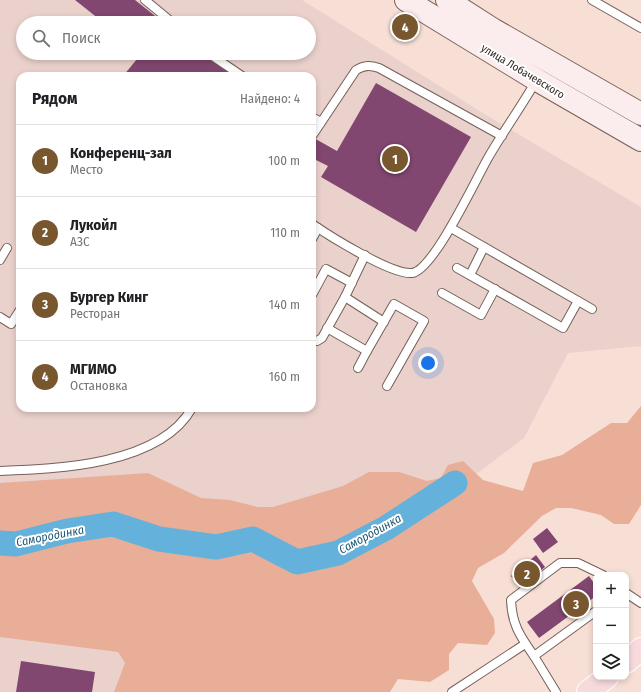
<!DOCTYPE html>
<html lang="ru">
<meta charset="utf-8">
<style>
body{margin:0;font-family:"Fira Sans Condensed",sans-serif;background:#f6f6f6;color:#202124}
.controls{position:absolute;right:12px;bottom:12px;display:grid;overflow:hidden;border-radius:8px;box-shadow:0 2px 6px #0003}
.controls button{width:36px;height:36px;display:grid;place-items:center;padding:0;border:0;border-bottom:1px solid #e0e0e0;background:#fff;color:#202124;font:20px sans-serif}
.you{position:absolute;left:428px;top:363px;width:14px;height:14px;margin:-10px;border:3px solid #fff;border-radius:50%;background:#1a73e8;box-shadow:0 0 0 6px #1a73e833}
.badge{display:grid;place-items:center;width:26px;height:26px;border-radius:50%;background:#78572e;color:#fff;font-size:13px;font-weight:700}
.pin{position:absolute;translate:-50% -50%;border:2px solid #fff;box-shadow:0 1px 4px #0006}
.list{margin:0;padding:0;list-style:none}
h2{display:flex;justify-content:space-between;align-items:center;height:52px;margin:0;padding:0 16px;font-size:17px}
h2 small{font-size:13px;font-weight:400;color:#757577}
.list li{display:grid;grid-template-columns:26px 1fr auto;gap:12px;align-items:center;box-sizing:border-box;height:72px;padding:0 16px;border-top:1px solid #e0e0e0}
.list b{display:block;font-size:15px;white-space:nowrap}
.list p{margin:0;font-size:13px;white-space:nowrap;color:#757577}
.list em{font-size:13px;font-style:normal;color:#757577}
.icon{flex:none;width:22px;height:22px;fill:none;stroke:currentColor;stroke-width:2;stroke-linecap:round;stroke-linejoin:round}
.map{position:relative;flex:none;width:641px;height:692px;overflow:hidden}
.search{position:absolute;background:#fff;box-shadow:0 2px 6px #0003;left:16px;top:16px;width:300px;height:44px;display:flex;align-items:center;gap:10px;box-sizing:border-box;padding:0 14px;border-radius:22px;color:#757577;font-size:15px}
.panel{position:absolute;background:#fff;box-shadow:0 2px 6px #0003;left:16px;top:72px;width:300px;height:340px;border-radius:12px}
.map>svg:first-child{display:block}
.education{fill:#ead1cc;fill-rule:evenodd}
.green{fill:#e9ae97}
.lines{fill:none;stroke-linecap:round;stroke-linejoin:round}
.river{stroke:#64b2db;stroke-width:25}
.building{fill:#824770}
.lane-casing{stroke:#756058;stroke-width:10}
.secondary-casing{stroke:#756058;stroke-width:24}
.primary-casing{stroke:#fff;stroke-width:24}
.lane{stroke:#fff;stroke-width:8}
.secondary{stroke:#fbeced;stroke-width:22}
.primary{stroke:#f8dadc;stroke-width:22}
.labels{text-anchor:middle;stroke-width:4;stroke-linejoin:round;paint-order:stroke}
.street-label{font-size:11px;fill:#302723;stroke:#fff}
.water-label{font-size:12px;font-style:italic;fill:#1e5b77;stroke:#fff}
</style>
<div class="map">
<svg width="641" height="692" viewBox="0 0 641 692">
<rect width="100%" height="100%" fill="#f7dfd6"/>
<path class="education" d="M0 0H302L486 115 641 207V346L568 353 524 438 189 692H0ZM23 23H309V53H23ZM20 76H312V408H20Z"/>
<polygon class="green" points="641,406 641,505 629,524 614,524 601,515 571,508 556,508 542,516 504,553 478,568 472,581 494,619 495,633 487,645 458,643 449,654 449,670 430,682 398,679 390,692 114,692 125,663 118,652 0,637 0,483 148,473 201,498 230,500 258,507 273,507 343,486 369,472 399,472 427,481 441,478 448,465 463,461 483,480 523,491 533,463 562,455 611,423 627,423"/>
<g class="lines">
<polyline class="river" points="0,543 16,544 67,531 113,524 159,539 216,547 253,539 297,562 338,553 361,541 386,528 455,483"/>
</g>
<g class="building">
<polygon points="75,0 135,0 164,23 104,23"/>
<polygon points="142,53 201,53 234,76 123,76"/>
<polygon points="376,83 471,137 416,232 321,177 328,166 312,158 312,137 337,151"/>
<polygon points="547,528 558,542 543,553 533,539"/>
<polygon points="536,555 545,567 520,587 511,576"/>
<polygon points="589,576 596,586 596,596 539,638 527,622"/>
<polygon points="21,661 95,672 92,692 16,692"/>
</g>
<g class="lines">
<g class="lane-casing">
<g id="lane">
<polyline points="145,0 173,23"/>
<polyline points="592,0 641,28"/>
<polyline points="208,53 242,76"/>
<polyline points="312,117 321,122"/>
<path d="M312 136 356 70C365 65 370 65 379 68L502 136"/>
<path d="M312 224C331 237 392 275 412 273 433 271 476 179 488 158 503 132 521 107 536 81"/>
<polyline points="451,228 592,309"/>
<polyline points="312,239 318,228"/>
<polyline points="0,260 7,248"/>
<polyline points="457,268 563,328 578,301"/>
<polyline points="470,275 484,247"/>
<polyline points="442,293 481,315 495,289"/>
<polyline points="312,295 326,269 352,283"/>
<polyline points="345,297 384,322"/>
<polyline points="0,317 11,324 20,310"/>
<polyline points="327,328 367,351 394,304 424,321 387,386"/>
<polyline points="312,340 317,341 322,338 345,297 365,255"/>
<polyline points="358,368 367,351"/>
<path d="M0 471C58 469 160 465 192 408"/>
<polyline points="626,593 641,603"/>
<path d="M534 656C520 636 512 625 511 600L560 563H578L603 575"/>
<polyline points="452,692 525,644"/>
<polyline points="556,692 534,656 596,611"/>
</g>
</g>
<g class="secondary-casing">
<g id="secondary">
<polyline points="406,0 537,80 641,140"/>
<polyline points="447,0 494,30 641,114"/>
</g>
</g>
<g class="primary-casing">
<g id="primary">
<polyline points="626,662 641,649"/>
<polyline points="588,692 607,677"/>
</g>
</g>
<use href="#lane" class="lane"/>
<use href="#secondary" class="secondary"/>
<use href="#primary" class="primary"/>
</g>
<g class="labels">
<g class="street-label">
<text transform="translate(523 71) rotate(31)" y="4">улица Лобачевского</text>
</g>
<g class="water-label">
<text transform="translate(370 534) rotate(-29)" y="4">Самородинка</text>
<text transform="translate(50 536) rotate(-11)" y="4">Самородинка</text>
</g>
</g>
</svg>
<div class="controls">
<button>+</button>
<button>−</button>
<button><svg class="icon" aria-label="layers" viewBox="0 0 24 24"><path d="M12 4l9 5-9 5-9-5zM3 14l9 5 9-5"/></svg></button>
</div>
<div class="you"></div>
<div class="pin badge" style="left:395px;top:159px">1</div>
<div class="pin badge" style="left:527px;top:574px">2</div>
<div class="pin badge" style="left:576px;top:604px">3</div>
<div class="pin badge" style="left:405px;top:27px">4</div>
<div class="search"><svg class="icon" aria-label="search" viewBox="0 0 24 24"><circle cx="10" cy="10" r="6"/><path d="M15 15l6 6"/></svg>Поиск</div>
<section class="panel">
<h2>Рядом<small>Найдено: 4</small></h2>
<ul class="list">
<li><span class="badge">1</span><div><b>Конференц-зал</b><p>Место</p></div><em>100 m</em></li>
<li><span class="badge">2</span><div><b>Лукойл</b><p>АЗС</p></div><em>110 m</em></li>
<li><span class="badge">3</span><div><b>Бургер Кинг</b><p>Ресторан</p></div><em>140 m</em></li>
<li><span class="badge">4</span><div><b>МГИМО</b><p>Остановка</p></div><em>160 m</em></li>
</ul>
</section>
</div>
